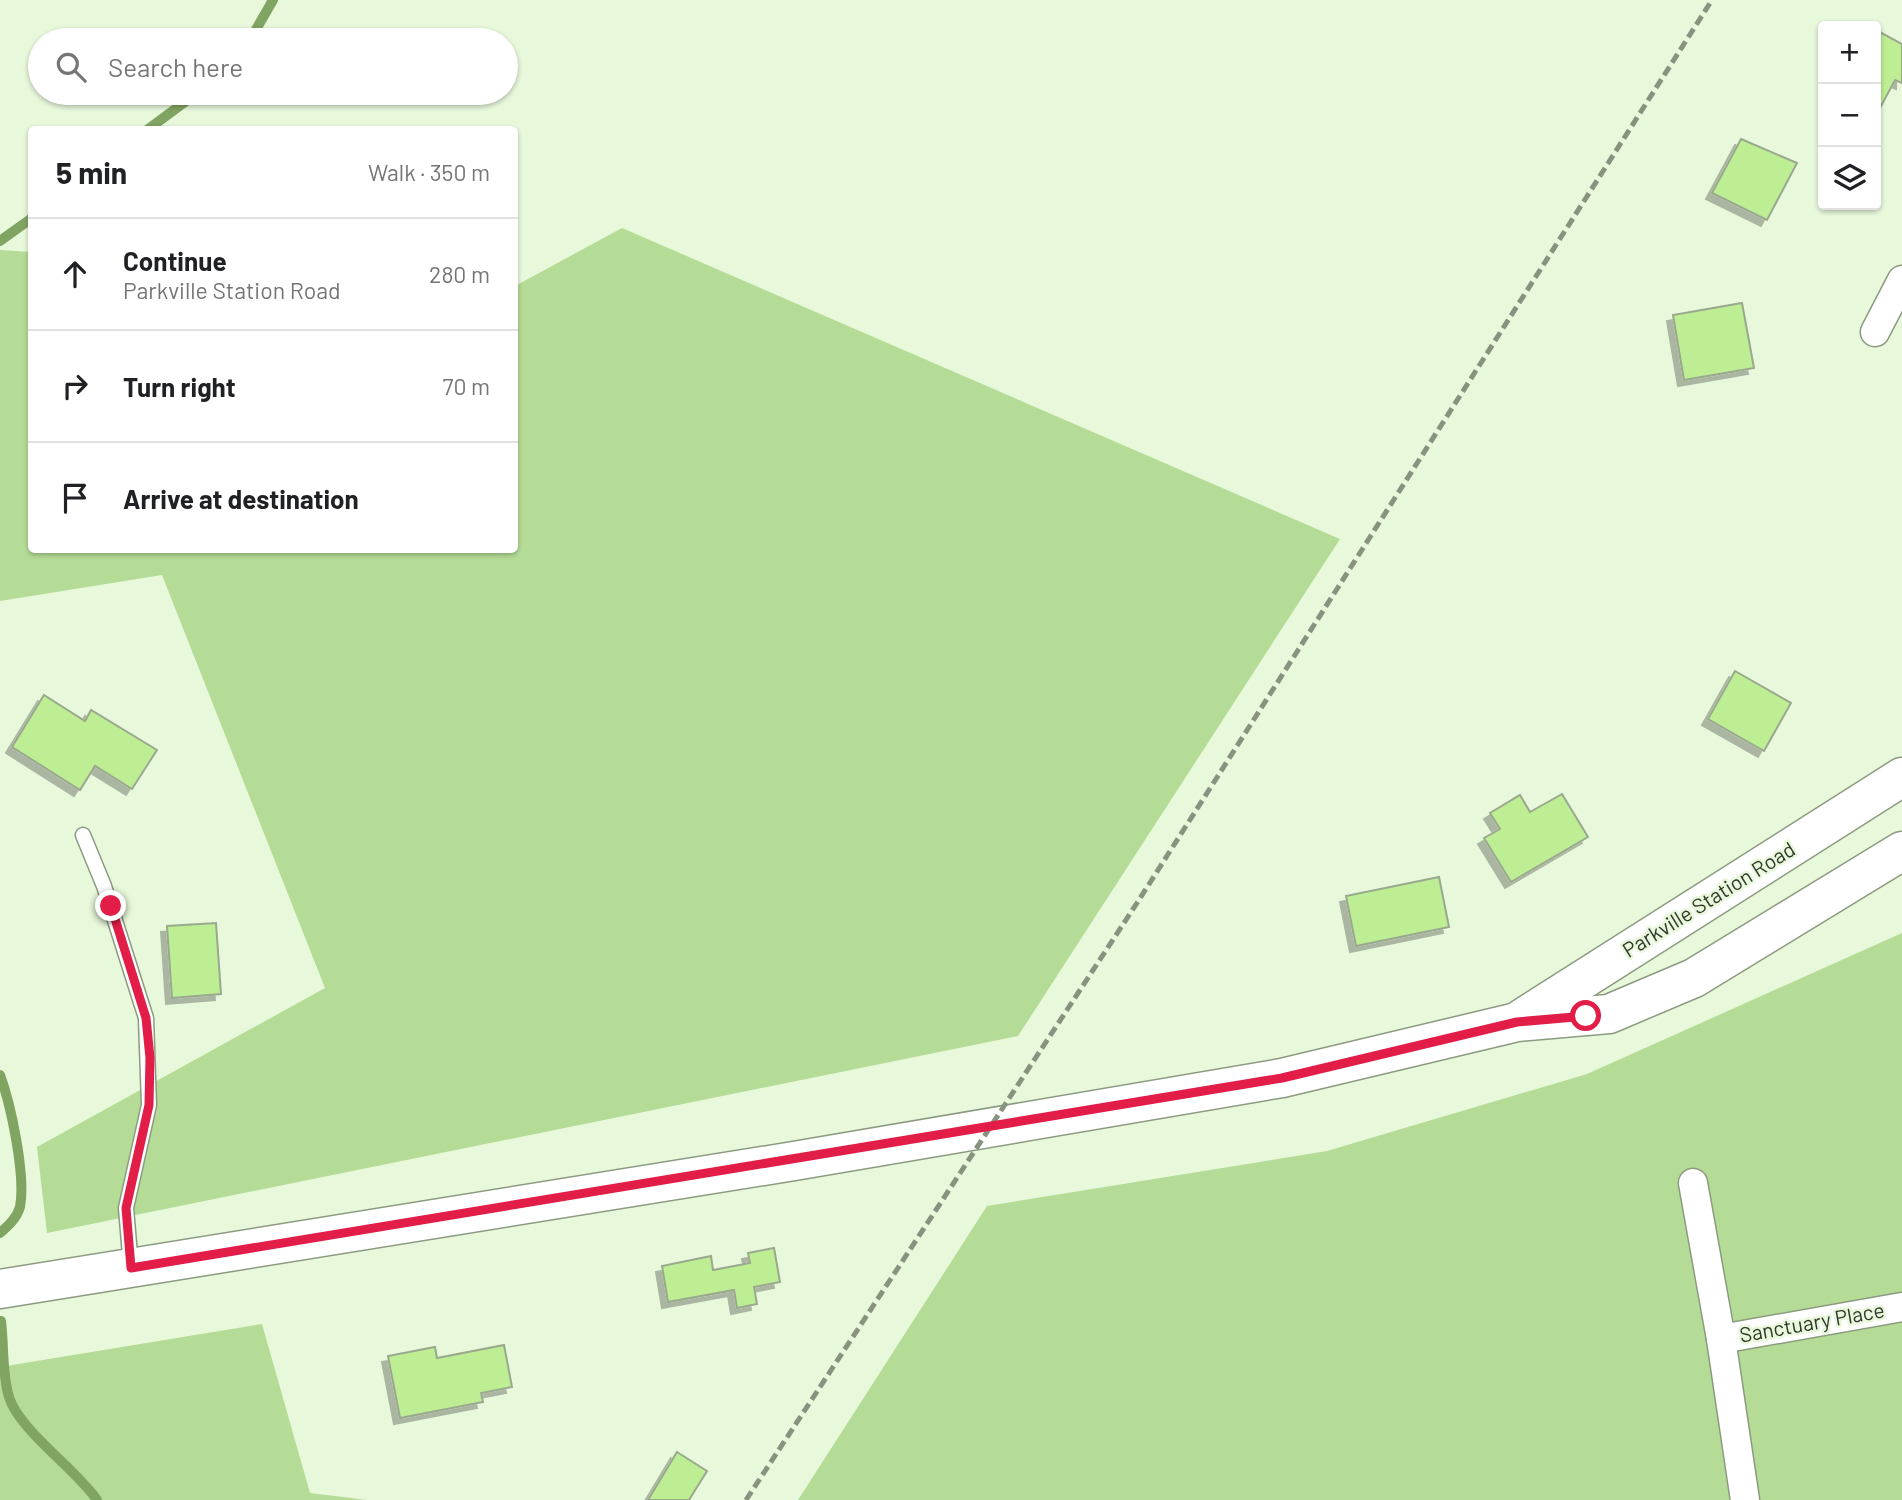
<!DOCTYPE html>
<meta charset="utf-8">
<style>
body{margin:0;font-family:Barlow,sans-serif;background:#f2f2f2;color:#202124}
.controls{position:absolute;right:21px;top:21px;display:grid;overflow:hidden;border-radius:7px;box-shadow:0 2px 5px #0004}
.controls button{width:63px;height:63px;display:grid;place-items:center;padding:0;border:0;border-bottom:2px solid #e0e0e0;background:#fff;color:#202124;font:35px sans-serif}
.stop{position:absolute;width:21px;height:21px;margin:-16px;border:5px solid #e11d48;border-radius:50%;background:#fff}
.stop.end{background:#e11d48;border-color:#fff;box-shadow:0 2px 7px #0008}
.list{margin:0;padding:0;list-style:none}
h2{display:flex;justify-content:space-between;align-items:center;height:91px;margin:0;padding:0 28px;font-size:30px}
h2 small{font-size:23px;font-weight:400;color:#757577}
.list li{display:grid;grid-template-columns:46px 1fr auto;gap:21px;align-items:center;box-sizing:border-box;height:112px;padding:0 28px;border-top:2px solid #e0e0e0}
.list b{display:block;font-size:26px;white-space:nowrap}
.list p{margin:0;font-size:23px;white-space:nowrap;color:#757577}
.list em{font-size:23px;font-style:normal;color:#757577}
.icon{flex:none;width:38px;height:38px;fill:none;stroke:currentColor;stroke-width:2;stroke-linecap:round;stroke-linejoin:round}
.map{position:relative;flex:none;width:1902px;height:1500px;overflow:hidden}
.search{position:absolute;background:#fff;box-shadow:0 2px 5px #0004;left:28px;top:28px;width:490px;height:77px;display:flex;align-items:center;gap:18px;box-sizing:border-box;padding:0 24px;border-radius:38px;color:#757577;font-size:26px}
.panel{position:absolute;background:#fff;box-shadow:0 2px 5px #0004;left:28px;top:126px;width:490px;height:427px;border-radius:7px}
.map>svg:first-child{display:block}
.green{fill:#b5dc96}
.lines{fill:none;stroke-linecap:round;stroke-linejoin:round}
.stream{stroke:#80a462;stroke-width:10}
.building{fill:#bdee94;stroke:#9aa98e;stroke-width:2;filter:url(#shadow)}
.service-casing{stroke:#8c9b80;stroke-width:17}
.minor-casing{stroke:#8c9b80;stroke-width:31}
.secondary-casing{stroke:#8c9b80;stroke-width:41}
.service{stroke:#fff;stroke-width:14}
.minor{stroke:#fff;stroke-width:28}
.secondary{stroke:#fff;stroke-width:38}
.rail{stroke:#87927f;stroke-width:5;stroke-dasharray:10 5;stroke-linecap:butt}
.route{stroke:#e11d48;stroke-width:9}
.labels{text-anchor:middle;stroke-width:5;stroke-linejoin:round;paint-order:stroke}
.street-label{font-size:21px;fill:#31372c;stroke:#e8f8db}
</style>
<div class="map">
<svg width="1902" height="1500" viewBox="0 0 1902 1500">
<defs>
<filter id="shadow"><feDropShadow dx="-6" dy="6" stdDeviation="0" flood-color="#0004"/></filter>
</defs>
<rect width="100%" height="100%" fill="#e8f8db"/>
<g class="green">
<polygon points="622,228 1340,539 1018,1036 47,1233 37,1147 325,988 162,575 0,601 0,250 31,252 32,550 514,550 515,286"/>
<polygon points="1902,933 1902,1500 798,1500 987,1206 1327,1151 1587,1074"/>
<polygon points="262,1324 310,1493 367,1500 0,1500 0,1367"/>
</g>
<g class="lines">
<g class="stream">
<polyline points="250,40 273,0"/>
<polyline points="147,130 197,93"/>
<polyline points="0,241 32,218"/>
<path d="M0 1075C11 1105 26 1176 20 1207 17 1218 8 1226 0 1233"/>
<path d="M1 1321C4 1345 2 1375 9 1397 19 1430 76 1469 97 1500"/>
</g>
</g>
<g class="building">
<polygon points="1876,30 1902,44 1902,83 1895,80 1880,108 1876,105"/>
<polygon points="1741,139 1797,163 1767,220 1712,193"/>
<polygon points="1742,303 1754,368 1684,380 1673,315"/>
<polygon points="1735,671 1791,703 1764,751 1708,719"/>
<polygon points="44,695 85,721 91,710 157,750 132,789 95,766 80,790 12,747"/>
<polygon points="1562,794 1588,837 1511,882 1484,838 1500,829 1490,813 1520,795 1530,812"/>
<polygon points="1439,877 1449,927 1356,946 1346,896"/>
<polygon points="216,923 221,994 172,998 167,926"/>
<polygon points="774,1248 780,1282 754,1287 757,1304 737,1308 734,1290 668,1302 662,1266 711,1256 713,1270 750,1263 748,1253"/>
<polygon points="504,1345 512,1387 481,1393 483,1402 400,1418 388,1356 435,1347 437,1358"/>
<polygon points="677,1452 707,1471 689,1500 648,1500"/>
</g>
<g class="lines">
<g class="service-casing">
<polyline id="service" points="83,835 104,886 146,1018 149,1105 126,1208 131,1267"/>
</g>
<g class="minor-casing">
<g id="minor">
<polyline points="1875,332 1902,280"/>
<polyline points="1693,1183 1721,1339 1902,1307"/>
<polyline points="1721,1339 1745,1500"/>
</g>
</g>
<g class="secondary-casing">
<g id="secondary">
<polyline points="1521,1019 1902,777"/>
<polyline points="0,1289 794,1161 1282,1078 1517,1022 1609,1014 1694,978 1902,851"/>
</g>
</g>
<use href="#service" class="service"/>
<use href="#minor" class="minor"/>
<use href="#secondary" class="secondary"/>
<polyline class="rail" points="746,1500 1137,903 1712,0"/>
</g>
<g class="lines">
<polyline class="route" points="111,906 146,1018 150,1058 149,1105 126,1208 131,1268 1282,1078 1517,1022 1586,1016"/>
</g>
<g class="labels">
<g class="street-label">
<text transform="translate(1709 900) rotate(-32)" y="7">Parkville Station Road</text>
<text transform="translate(1812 1323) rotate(-10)" y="7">Sanctuary Place</text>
</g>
</g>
</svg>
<div class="controls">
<button>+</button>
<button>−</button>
<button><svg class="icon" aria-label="layers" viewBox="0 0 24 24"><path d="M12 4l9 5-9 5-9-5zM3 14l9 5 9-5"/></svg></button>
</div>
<div class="stop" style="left:1586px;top:1016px"></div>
<div class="stop end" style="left:111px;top:906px"></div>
<div class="search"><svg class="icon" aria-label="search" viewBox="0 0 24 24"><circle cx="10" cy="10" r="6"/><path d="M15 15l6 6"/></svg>Search here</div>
<section class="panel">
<h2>5 min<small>Walk · 350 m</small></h2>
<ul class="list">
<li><svg class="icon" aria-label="ahead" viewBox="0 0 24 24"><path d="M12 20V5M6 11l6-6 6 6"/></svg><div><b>Continue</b><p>Parkville Station Road</p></div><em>280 m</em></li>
<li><svg class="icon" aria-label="right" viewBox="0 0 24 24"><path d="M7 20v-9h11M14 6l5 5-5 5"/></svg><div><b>Turn right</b></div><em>70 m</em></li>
<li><svg class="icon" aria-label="arrive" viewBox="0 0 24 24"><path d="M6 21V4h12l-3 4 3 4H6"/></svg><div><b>Arrive at destination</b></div></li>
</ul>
</section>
</div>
